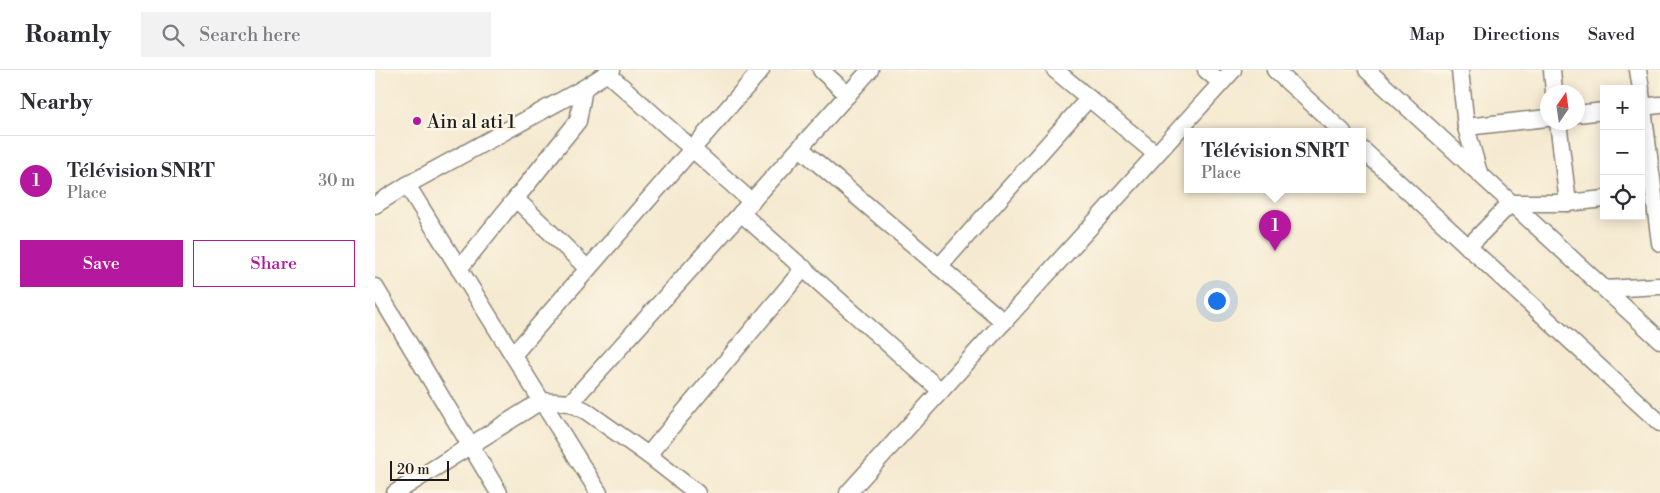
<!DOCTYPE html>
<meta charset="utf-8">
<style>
body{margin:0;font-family:"Libre Bodoni",serif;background:#f2f2f3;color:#2b2b33}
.controls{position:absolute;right:15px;top:15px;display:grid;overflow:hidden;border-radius:0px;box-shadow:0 2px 12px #0003}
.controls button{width:45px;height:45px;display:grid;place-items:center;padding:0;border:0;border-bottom:1px solid #e1e1e2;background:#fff;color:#2b2b33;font:25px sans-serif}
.compass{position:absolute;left:1165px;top:15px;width:45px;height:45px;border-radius:50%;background:#fff;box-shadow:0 2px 12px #0003;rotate:13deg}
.scale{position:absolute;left:15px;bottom:12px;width:59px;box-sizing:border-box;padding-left:5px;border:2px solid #1c1c1c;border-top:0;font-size:14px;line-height:18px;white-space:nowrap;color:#1c1c1c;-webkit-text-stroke:4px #fcf5e5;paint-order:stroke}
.you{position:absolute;left:841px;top:230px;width:18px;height:18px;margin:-12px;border:4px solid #fff;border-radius:50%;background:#1a73e8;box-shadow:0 0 0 8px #1a73e833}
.badge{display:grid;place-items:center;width:32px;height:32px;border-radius:50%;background:#b5179e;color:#fff;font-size:16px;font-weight:700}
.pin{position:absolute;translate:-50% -41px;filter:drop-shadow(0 1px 2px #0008)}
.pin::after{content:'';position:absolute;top:26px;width:18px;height:15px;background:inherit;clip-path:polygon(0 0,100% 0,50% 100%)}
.popup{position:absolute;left:809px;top:58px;width:182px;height:65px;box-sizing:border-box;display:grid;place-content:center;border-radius:0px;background:#fff;filter:drop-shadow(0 1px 4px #0005);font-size:16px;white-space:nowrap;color:#7c7c81}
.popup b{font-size:19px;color:#2b2b33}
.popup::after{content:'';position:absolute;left:50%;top:100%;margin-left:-10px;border:10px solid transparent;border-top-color:#fff}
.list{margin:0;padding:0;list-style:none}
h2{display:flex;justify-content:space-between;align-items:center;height:65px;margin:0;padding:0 20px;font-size:21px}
h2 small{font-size:16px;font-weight:400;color:#7c7c81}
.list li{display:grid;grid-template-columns:32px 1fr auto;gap:15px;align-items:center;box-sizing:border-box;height:90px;padding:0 20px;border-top:1px solid #e1e1e2}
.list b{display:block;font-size:19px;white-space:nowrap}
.list p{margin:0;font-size:16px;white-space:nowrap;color:#7c7c81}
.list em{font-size:16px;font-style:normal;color:#7c7c81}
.actions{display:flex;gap:10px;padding:15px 20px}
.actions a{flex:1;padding:11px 0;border:1px solid #b5179e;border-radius:0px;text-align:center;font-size:18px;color:#b5179e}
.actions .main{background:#b5179e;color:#fff}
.icon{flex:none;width:28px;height:28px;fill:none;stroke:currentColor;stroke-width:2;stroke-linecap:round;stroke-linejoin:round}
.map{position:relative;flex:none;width:1285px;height:423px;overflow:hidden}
header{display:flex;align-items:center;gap:30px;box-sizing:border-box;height:70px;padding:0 25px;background:#fff;border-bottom:1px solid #e1e1e2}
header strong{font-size:24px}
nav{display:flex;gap:28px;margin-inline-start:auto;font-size:18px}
.search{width:350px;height:45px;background:#f2f2f3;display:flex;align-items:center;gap:12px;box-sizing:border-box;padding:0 18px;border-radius:0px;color:#7c7c81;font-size:19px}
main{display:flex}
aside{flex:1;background:#fff}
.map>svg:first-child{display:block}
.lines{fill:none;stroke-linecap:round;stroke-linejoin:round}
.minor-casing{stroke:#888376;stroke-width:19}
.minor{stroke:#fff;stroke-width:16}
.poi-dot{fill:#b5179e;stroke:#fcf5e5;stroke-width:2}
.labels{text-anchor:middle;stroke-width:5;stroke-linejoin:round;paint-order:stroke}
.poi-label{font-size:19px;fill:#1c1c1c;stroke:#fcf5e5;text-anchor:start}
</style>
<header>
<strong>Roamly</strong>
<div class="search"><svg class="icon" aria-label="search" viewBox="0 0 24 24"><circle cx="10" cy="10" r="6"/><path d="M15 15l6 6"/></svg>Search here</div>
<nav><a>Map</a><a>Directions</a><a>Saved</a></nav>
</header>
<main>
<aside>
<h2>Nearby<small></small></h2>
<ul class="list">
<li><span class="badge">1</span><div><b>Télévision SNRT</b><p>Place</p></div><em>30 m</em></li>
</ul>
<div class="actions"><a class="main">Save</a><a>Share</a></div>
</aside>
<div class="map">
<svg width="1285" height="423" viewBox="0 0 1285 423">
<rect width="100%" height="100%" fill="#fcf5e5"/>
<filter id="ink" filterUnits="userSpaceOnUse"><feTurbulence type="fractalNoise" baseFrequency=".02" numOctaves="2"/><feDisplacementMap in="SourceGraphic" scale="10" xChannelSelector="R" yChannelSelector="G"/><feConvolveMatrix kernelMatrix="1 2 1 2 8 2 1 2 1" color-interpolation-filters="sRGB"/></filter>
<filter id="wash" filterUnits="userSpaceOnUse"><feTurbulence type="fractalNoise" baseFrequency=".0096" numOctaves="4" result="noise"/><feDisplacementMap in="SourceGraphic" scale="20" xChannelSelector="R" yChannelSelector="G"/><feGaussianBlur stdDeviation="1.12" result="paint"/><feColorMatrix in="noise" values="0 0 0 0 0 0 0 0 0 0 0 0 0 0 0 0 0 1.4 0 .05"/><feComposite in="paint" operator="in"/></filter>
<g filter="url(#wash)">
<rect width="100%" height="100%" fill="#f5ead1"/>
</g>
<g filter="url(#ink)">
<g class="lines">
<g class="minor-casing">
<g id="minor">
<polyline points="446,0 473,25"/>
<polyline points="680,0 781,84"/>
<polyline points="831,0 846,13"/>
<polyline points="900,0 968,62"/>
<polyline points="992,0 1285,270"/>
<polyline points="1085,0 1091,57 1104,103"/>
<polyline points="1177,0 1179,22"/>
<polyline points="1263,0 1266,19"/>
<polyline points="233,4 377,132"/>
<polyline points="1266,23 1285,173"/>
<polyline points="1266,37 1285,35"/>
<polyline points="1202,44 1229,41"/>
<polyline points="1183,52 1193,133"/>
<polyline points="1091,57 1172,48"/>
<polyline points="425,78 629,252"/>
<polyline points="988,80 1285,353"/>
<polyline points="32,115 224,423"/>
<polyline points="141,129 212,198"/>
<polyline points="0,135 32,115 209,18 237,0"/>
<polyline points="366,143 566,321"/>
<polyline points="1093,177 1136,133 1193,133 1229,129"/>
<polyline points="564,197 714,28"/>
<polyline points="84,199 203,51 209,18"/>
<polyline points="0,217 124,423"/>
<polyline points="1230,219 1285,216"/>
<polyline points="138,285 386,0"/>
<polyline points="195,333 495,0"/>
<polyline points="273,385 429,198"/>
<polyline points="20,423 166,331 195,333 211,341 273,385 322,423"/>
<polyline points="473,423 858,0"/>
</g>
</g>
<use href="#minor" class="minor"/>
</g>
</g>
<circle class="poi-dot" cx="42" cy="51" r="5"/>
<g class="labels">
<g class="poi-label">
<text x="52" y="58">Ain al ati 1</text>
</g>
</g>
</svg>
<div class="controls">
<button>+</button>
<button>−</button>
<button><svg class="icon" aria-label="locate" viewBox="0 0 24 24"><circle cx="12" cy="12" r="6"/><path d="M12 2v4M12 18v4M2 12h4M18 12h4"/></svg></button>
</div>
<svg class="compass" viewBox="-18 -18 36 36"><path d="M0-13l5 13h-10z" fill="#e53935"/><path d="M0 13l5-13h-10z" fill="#7c7c81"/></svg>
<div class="scale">20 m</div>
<div class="you"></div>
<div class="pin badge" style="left:900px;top:181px">1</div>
<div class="popup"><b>Télévision SNRT</b>Place</div>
</div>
</main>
